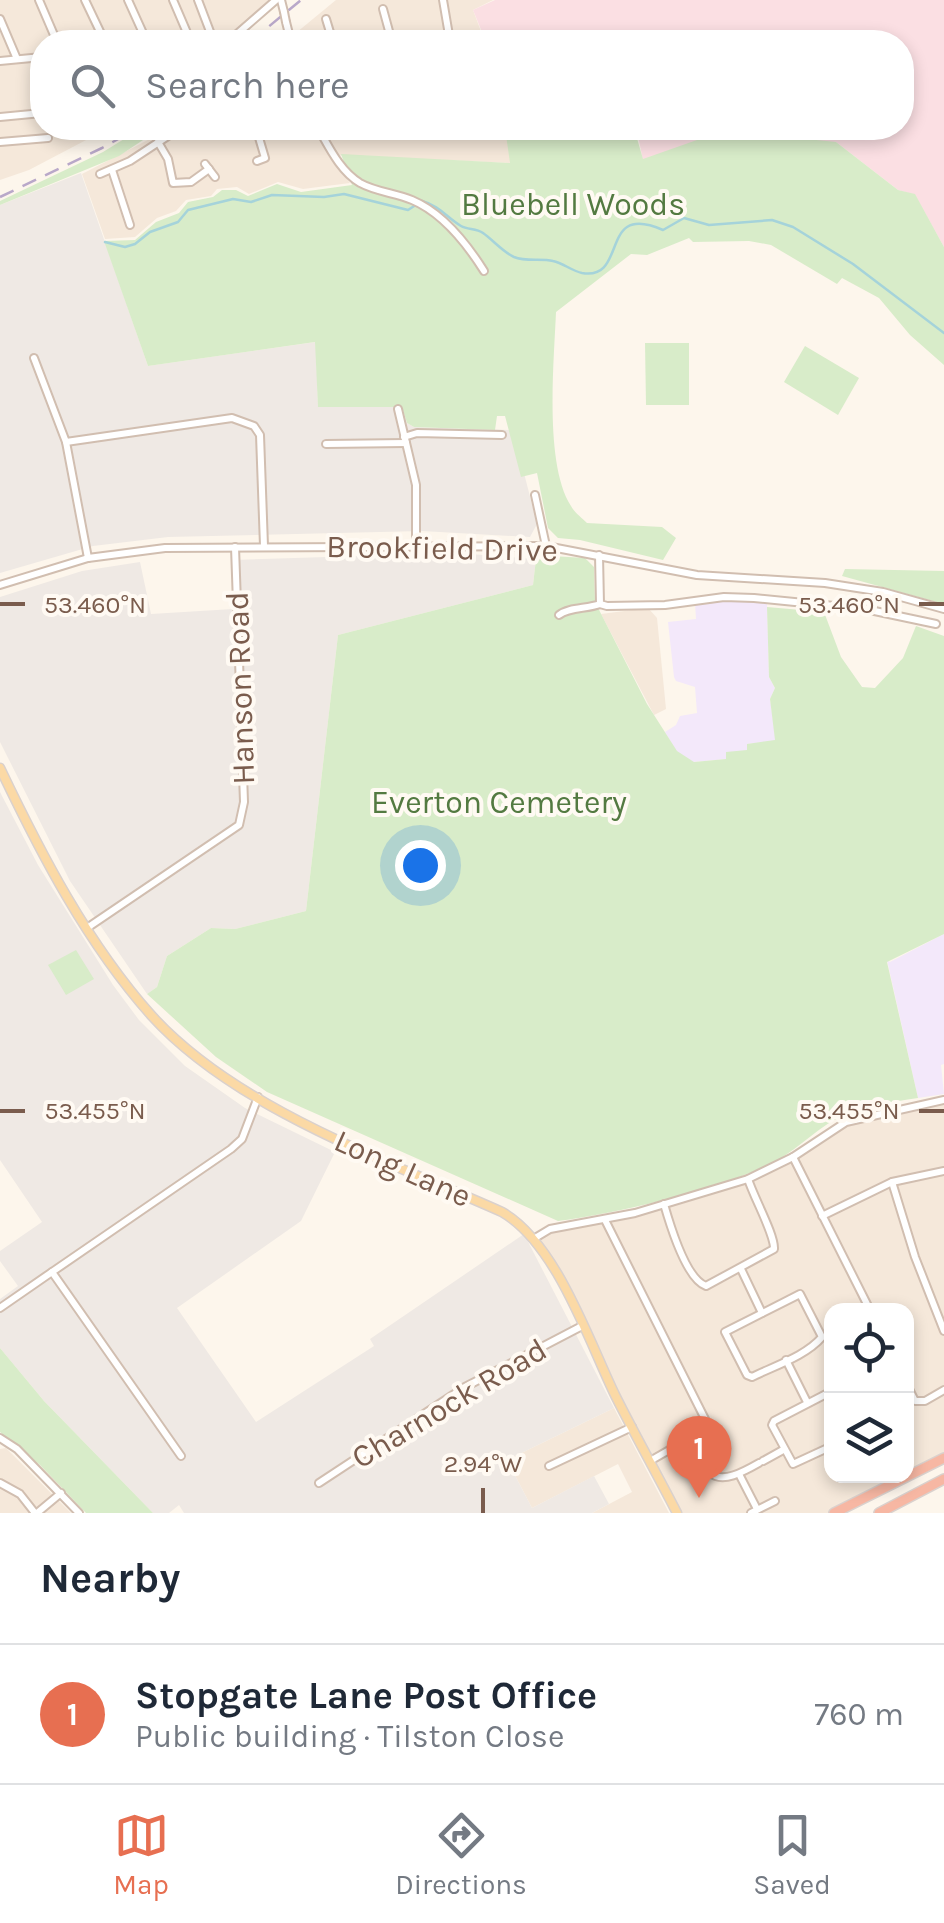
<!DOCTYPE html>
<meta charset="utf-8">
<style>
body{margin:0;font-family:Karla,sans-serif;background:#f2f2f3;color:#1f2937}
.controls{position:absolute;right:30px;bottom:30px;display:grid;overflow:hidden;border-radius:20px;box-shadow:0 5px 15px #0003}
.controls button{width:90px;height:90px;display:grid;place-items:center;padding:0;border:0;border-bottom:2px solid #e0e1e3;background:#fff;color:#1f2937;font:50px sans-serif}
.you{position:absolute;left:420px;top:865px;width:35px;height:35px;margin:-25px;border:8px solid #fff;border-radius:50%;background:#1a73e8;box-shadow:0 0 0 15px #1a73e833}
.badge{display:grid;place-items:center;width:65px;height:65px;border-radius:50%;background:#e76f51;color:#fff;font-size:32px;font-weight:700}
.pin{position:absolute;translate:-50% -82px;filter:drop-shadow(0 2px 5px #0008)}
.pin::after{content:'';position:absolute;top:52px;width:35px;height:30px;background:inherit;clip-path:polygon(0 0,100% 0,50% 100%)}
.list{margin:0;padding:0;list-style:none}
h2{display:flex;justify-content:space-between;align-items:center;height:130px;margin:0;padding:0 40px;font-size:42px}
h2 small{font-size:32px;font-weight:400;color:#747a83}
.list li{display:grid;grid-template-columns:65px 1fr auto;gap:30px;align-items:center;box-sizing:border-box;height:140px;padding:0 40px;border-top:2px solid #e0e1e3}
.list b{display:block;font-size:38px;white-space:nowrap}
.list p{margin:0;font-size:32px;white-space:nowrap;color:#747a83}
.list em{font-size:32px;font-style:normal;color:#747a83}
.icon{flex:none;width:55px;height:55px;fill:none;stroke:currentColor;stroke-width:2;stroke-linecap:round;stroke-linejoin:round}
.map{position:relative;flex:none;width:944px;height:1513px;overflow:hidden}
.search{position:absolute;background:#fff;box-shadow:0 5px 15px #0003;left:30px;right:30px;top:30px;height:110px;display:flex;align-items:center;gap:25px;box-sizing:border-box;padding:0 35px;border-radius:40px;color:#747a83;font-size:38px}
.sheet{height:270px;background:#fff}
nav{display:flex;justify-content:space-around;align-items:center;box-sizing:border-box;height:140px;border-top:2px solid #e0e1e3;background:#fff;font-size:28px;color:#747a83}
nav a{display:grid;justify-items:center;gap:5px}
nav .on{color:#e76f51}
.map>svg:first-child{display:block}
.residential{fill:#f5e8da;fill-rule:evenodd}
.industrial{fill:#efe9e4}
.education{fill:#f3e8fa}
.medical{fill:#fbdfe3}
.green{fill:#d8ecc9}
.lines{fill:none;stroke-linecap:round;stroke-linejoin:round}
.stream{stroke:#a5d3da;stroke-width:2.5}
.minor-casing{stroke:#d1beb0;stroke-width:10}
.major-casing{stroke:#dad1cd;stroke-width:11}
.highway-casing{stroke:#dad1cd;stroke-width:12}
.minor{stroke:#fff;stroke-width:6}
.major{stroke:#fbd9a5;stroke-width:8}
.highway{stroke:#f7b7a3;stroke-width:9}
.rail{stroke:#b9a8c9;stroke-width:2.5;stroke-dasharray:15 10;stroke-linecap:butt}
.minor-bridge-casing{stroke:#d1beb0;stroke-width:10;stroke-linecap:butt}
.minor-bridge{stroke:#fff;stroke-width:6}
.ticks{fill:none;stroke:#7a5c4d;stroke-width:4}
.labels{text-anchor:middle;stroke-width:8;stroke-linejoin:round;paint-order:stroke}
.park-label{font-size:32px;fill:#537a41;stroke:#fffaf3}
.street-label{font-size:32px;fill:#7a5c4d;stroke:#fffaf3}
.ticks-label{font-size:25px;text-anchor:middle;fill:#7a5c4d;stroke:#fffaf3;stroke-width:8;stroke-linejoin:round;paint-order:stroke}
</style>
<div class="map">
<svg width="944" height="1513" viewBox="0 0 944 1513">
<rect width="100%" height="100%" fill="#fdf6ec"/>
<g class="residential">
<polygon points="0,0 278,0 219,42 42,42 42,128 109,128 29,170 0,180"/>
<polygon points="336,0 493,0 473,10 485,42 285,42"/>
<polygon points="171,128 507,128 511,163 328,155 350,183 303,189 278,182 249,194 237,187 217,189 211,196 186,200 176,211 157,218 135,237 105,239 82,174"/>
<polygon points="648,608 657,618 666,709 654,715 601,614"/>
<path d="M944 1100V1458L836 1513H679L535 1238 550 1229 605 1220 767 1171 846 1122ZM832 1310H906V1476H832Z"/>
<polygon points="614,1408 669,1513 592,1513 632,1492 618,1464 532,1508 507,1460"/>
<polygon points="6,1448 71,1513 0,1513 0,1449"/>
</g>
<g class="industrial">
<polygon points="81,173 148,366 316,342 318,407 402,407 407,423 414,427 513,430 537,524 530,537 422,531 168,537 93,546 0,573 0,205"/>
<polygon points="456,553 536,559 533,585 338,635 306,911 235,929 211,928 167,956 157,987 147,994 70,881 0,742 0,597 82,571 140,562 151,614 233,609 233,560"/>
<polygon points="0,792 38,865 113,985 139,1020 185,1066 245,1108 335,1152 301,1221 177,1308 256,1422 374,1346 370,1339 524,1234 614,1408 507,1460 532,1508 594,1476 609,1504 592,1513 184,1513 179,1505 169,1513 153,1513 44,1401 0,1348 0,1299 18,1286 0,1261 0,1251 42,1222 0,1160"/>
</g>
<g class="education">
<polygon points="724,600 767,603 769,677 775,688 770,699 776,741 747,744 747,750 727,759 693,762 677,752 665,732 676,725 680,716 697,713 695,687 676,681 674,677 668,622 696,619 695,603"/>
<polygon points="944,934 944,1064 941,1065 944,1094 918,1098 887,960 890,962"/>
</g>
<polygon class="medical" points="495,0 944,0 944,247 915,195 898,190 836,142 644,166 637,130 634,128 902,128 902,42 486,42 473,10"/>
<g class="green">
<polygon points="142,128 161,128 119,156 0,205 0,201 103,152"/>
<path d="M505 128H634L643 159 731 128H806L807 139 836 142 898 190 915 194 944 247V365L910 335 879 298 842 278 837 284 771 245 749 241 693 242 689 238 647 255 631 254 556 312C554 362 544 464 571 506 574 512 582 518 587 523L662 527 676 538 663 560 580 540 558 538 548 528 537 473 521 477 505 416H497L495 430 414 427 407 423 402 407H318L315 342 148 366 104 241 135 240 156 222 179 213 188 202 213 197 222 190H236L248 196 277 184 301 192 352 185 341 154 510 163Z"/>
<polygon points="645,343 689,343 689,405 646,405"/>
<polygon points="805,346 859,378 838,415 784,382"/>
<path d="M552 556 585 558 594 567 595 602 647 704 677 751 694 762 726 759V752L747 750V744L775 740 770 699 775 688 769 677 767 607 824 612 841 657 862 687 875 688 903 658 916 626 944 636V934L887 962 918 1098C891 1102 861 1106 836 1119 812 1132 792 1155 766 1166 711 1191 618 1213 558 1221L267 1092 216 1057 147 994 157 987 167 956 211 928 235 929 306 911 338 635 533 585 536 559 547 560Z"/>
<polygon points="845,569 944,571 944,604 842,576"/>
<polygon points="76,950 94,979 66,995 48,965"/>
<polygon points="0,1348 44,1401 153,1513 86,1513 40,1465 0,1432"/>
</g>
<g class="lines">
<path class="stream" d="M105 242 125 247 135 244 150 232 178 222 188 210 233 199 251 202 272 195 324 197 344 194 408 210 422 201C440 206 446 217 461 226 468 230 476 228 483 233 493 240 503 252 514 257 526 262 541 258 553 261 563 263 572 271 582 273 629 281 598 201 663 230L684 218 709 225 772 220 793 227 853 264 944 333"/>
<g class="minor-casing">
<g id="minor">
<polyline points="39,0 57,42"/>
<polyline points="85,0 105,42"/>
<polyline points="128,0 147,42"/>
<polyline points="173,0 191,42"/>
<polyline points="198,0 214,42"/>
<polyline points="281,0 284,12"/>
<polyline points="383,9 392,42"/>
<polyline points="0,19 17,59"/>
<polyline points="326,19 333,42"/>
<polyline points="286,22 291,42"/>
<polyline points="217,42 229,41 276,0"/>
<polyline points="441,42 450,41 443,0"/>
<polyline points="0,61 42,57"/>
<polyline points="0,117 42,113"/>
<path d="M318 128C329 147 340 171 360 183 376 192 396 193 412 200 443 213 467 244 484 271"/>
<polyline points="408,128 411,134"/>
<polyline points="0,142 48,138"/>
<polyline points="158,142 168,159 173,183 191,182 209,169"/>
<polyline points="257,161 265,158 257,131"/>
<polyline points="205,164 215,177"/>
<polyline points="112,170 130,225"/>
<polyline points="100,174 130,161 180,128"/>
<polyline points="34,358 66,442 88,558"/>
<polyline points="398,409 416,485 416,544"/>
<polyline points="404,437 417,433 502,435"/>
<polyline points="66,442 232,418 254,426 260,435 264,546"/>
<polyline points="326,444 406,443"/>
<polyline points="535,495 546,546"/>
<polyline points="599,555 600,604 607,606 665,605 724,597 754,598 865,609 936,624"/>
<polyline points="0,585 88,558 165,548 546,546 697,575 825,583 883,592 944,609"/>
<path d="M559 615C569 607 587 609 600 604"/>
<polyline points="87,928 239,825 244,802 235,547"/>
<polyline points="793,1157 870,1310"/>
<polyline points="892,1182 915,1257 944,1331"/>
<path d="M664 1204C670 1225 686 1279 706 1286L774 1249C775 1235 754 1198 748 1179"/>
<polyline points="822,1216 892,1182 944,1171"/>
<polyline points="605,1220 709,1427 650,1461"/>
<polyline points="535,1238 550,1229 635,1213 748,1179 793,1157 846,1122 944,1100"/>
<polyline points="741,1269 762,1313"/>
<path d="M800 1294 822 1337C806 1356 774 1366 752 1377L747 1375 725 1332Z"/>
<polyline points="0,1308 52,1272"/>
<polyline points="786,1360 807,1402"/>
<polyline points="906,1383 915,1401 925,1401 944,1390"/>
<polyline points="832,1391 774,1421 772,1425 793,1464 832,1446"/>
<polyline points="0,1438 17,1449 79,1513"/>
<path d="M689 1439C709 1482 717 1487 759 1463"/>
<polyline points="181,1456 52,1272 231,1149 242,1139 258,1097"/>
<polyline points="763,1461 783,1450"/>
<polyline points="549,1466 632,1427"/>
<polyline points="739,1474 757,1509"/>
<polyline points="0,1483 20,1494 35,1513"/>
<polyline points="319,1483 465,1387 582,1326"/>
<polyline points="37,1513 61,1493"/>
<polyline points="751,1513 775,1501"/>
</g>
</g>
<g class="major-casing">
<path id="major" d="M0 768C41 854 87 943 151 1015 236 1109 388 1161 502 1212 556 1243 588 1339 615 1395 635 1435 657 1474 677 1513"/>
</g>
<g class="highway-casing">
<g id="highway">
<polyline points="834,1513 944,1458"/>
<polyline points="879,1513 944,1479"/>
</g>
</g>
<use href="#minor" class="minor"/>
<use href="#major" class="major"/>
<use href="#highway" class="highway"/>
<g class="rail">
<polyline points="250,42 301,0"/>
<polyline points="0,197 102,148 138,128"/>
</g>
<g class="minor-bridge-casing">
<polyline id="minor-bridge" points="284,12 286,22"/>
</g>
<use href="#minor-bridge" class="minor-bridge"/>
</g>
<path class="ticks" d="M0 604H25M919 604H944M0 1111H25M919 1111H944M483 1488V1513"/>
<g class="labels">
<g class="park-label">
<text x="573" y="215">Bluebell Woods</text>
<text x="499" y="813">Everton Cemetery</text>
</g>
<g class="street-label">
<text transform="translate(442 548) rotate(1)" y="11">Brookfield Drive</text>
<text transform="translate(240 688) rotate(-92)" y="11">Hanson Road</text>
<text transform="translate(403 1168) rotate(24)" y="11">Long Lane</text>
<text transform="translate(449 1403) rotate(-31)" y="11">Charnock Road</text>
</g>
</g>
<g class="ticks-label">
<text x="95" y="613">53.460°N</text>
<text x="849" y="613">53.460°N</text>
<text x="95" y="1119">53.455°N</text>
<text x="849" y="1119">53.455°N</text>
<text x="483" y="1472">2.94°W</text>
</g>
</svg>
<div class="controls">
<button><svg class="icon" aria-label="locate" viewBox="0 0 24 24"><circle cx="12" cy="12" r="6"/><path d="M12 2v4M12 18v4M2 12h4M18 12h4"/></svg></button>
<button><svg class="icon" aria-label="layers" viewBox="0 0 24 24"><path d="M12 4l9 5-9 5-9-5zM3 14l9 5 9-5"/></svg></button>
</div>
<div class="you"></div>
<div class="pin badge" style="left:699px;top:1498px">1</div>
<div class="search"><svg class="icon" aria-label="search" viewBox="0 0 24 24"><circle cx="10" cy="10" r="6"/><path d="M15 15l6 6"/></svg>Search here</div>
</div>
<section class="sheet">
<h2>Nearby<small></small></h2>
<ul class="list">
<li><span class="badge">1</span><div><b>Stopgate Lane Post Office</b><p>Public building · Tilston Close</p></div><em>760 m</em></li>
</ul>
</section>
<nav>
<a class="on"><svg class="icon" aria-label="map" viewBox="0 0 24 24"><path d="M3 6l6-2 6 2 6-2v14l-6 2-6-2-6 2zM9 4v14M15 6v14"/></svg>Map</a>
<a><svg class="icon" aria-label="directions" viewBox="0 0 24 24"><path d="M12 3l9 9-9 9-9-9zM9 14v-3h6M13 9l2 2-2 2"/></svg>Directions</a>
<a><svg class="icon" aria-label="saved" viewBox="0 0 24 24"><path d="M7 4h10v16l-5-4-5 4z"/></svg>Saved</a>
</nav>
